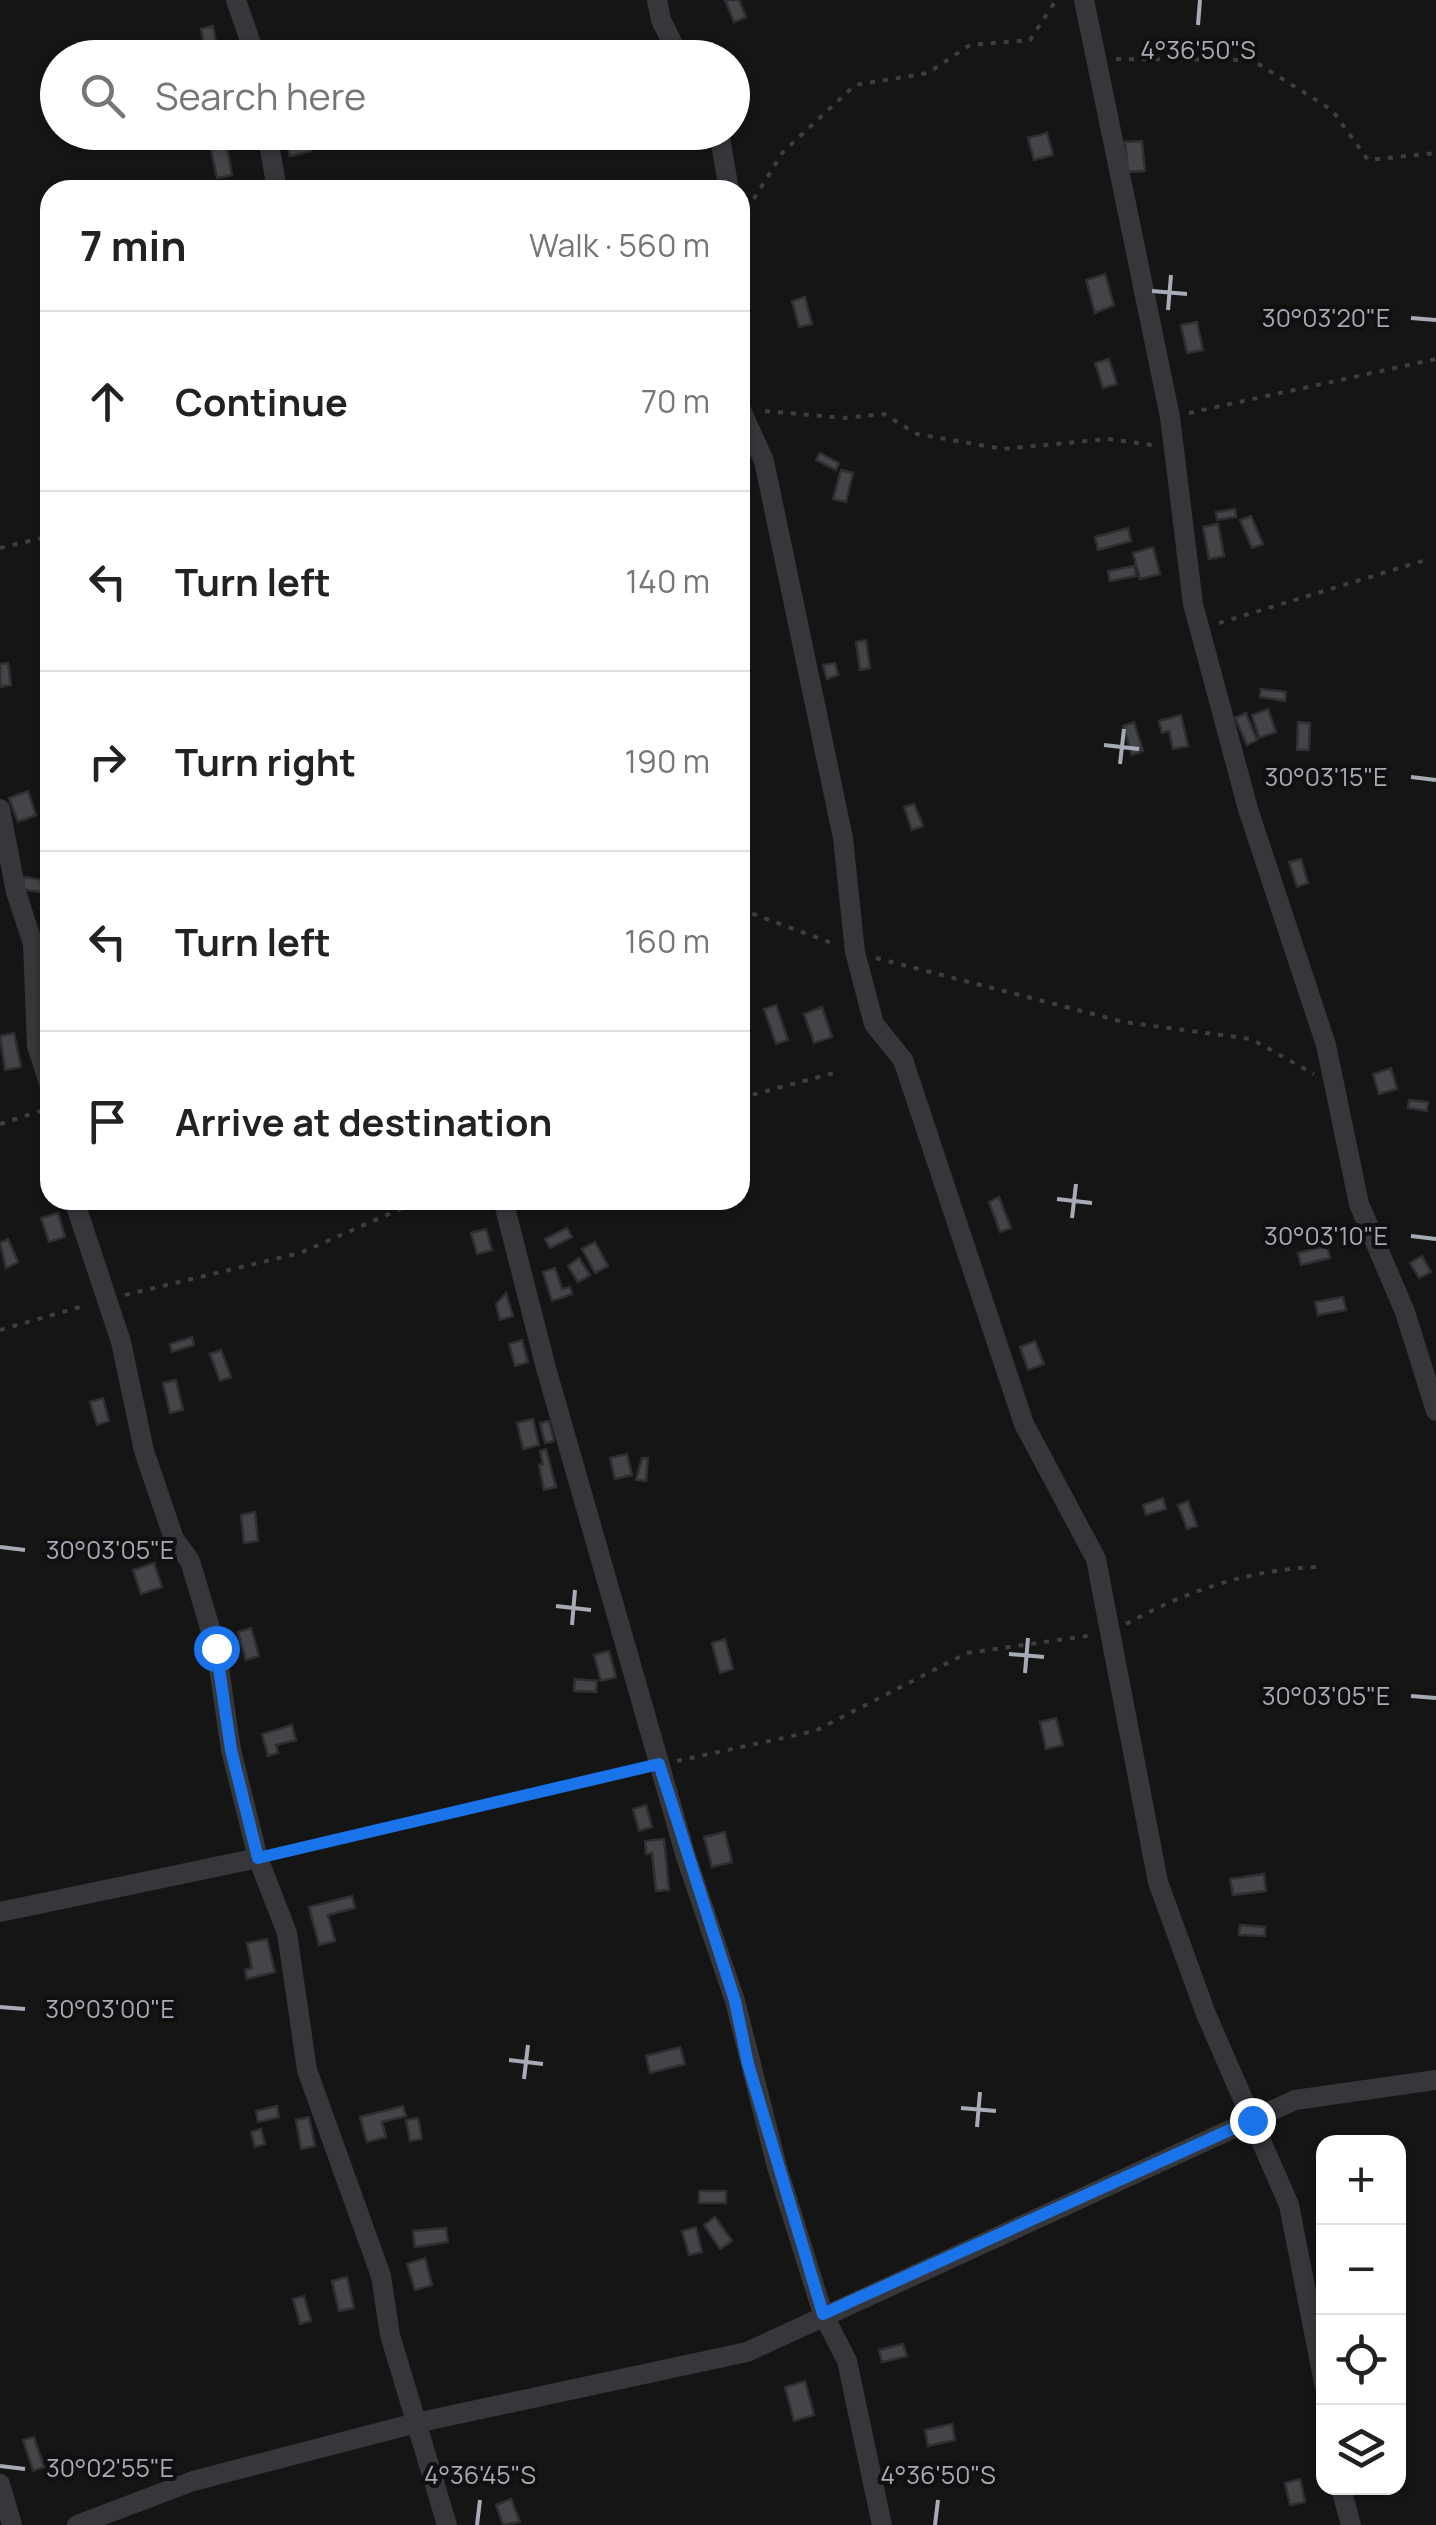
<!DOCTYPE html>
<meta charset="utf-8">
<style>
body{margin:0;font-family:Manrope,sans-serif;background:#f6f6f6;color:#222}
.controls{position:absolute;right:30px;bottom:30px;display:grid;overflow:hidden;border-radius:20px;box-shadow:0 2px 8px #0004}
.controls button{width:90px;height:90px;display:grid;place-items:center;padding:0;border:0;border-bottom:2px solid #e0e0e0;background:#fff;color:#222;font:50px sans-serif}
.stop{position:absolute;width:30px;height:30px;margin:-22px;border:8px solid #1a73e8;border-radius:50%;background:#fff}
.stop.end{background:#1a73e8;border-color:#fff;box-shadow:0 2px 10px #0008}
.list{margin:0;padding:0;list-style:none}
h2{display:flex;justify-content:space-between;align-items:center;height:130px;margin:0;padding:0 40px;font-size:42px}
h2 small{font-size:32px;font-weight:400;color:#767676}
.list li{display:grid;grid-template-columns:65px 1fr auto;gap:30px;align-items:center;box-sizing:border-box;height:180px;padding:0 40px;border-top:2px solid #e0e0e0}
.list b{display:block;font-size:38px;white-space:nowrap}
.list em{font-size:32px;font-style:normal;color:#767676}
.icon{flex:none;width:55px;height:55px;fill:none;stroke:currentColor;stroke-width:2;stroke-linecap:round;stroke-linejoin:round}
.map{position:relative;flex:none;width:1436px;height:2525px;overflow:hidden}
.search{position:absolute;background:#fff;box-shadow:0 2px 8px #0004;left:40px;top:40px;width:710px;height:110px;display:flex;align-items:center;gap:25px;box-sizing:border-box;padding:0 35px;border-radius:55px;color:#767676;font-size:38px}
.panel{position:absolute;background:#fff;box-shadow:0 2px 8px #0004;left:40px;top:180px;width:710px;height:1030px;border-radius:30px}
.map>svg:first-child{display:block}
.building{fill:#444549;stroke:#2f2f32;stroke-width:2.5}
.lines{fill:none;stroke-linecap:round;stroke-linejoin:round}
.path{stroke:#3c3e42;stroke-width:4;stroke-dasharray:5 8;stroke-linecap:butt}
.minor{stroke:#36373b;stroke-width:20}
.route{stroke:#1a73e8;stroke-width:12}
.ticks{fill:none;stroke:#a7abb6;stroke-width:4}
.ticks-label{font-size:25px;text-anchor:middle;fill:#a7abb6;stroke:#101011;stroke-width:8;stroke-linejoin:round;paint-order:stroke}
</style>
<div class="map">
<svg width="1436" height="2525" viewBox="0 0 1436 2525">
<rect width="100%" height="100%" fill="#151516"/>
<g class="building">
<polygon points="725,0 739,0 746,17 734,22"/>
<polygon points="213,26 219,58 206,58 201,29"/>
<polygon points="1047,133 1053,155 1034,160 1028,138"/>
<polygon points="308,140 311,151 290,156 287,145"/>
<polygon points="1142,141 1145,171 1128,172 1125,142"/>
<polygon points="227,147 232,175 217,178 211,150"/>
<polygon points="1105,274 1114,305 1095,313 1086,280"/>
<polygon points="805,297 812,324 799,327 792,301"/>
<polygon points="1197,322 1203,350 1187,353 1181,325"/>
<polygon points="1109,359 1117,384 1103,388 1095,363"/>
<polygon points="820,453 839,463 836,470 816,460"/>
<polygon points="841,470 853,473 846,502 833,499"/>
<polygon points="1235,509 1236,517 1217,520 1216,512"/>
<polygon points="1251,516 1263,544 1252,548 1240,520"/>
<polygon points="1218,524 1224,556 1209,559 1203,527"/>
<polygon points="1128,528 1131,541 1098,550 1095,537"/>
<polygon points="1153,547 1160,574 1140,579 1133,553"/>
<polygon points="1134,566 1136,576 1110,581 1108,571"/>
<polygon points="866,640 870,668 860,670 856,642"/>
<polygon points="8,663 11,685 0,687 0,664"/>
<polygon points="835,663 838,675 827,679 823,665"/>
<polygon points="1261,689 1286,692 1285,701 1260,697"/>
<polygon points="1268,709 1276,732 1259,738 1252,715"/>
<polygon points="1246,713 1257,740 1247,745 1235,718"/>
<polygon points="1181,715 1188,746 1173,749 1169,731 1162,733 1159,721"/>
<polygon points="1134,722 1143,751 1132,755 1123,726"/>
<polygon points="1298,722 1310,723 1309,750 1297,750"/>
<polygon points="28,791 36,815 18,822 9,798"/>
<polygon points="914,804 923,826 912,830 904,807"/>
<polygon points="1301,859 1308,883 1297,887 1289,862"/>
<polygon points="24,877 50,881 50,894 22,889"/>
<polygon points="776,1005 788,1040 776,1044 764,1009"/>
<polygon points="822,1007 832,1037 814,1043 804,1014"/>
<polygon points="14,1033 21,1067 5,1070 0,1036"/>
<polygon points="1391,1068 1397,1089 1379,1094 1373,1074"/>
<polygon points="1409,1100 1428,1102 1427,1111 1408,1108"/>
<polygon points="999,1197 1011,1228 1000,1232 989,1202"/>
<polygon points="58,1213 65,1237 49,1242 41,1218"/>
<polygon points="567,1228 572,1237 550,1248 545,1239"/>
<polygon points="486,1229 492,1250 477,1254 471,1233"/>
<polygon points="8,1239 18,1262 6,1268 0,1243"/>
<polygon points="595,1242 608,1266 595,1273 582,1249"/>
<polygon points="1327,1246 1330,1258 1301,1265 1298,1253"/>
<polygon points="1422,1256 1431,1272 1419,1278 1410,1263"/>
<polygon points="579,1258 590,1275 578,1282 568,1266"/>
<polygon points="555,1268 562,1289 570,1287 572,1294 552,1301 543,1272"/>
<polygon points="506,1293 513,1316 500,1320 496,1304"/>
<polygon points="1343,1297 1346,1310 1318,1315 1315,1302"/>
<polygon points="192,1337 194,1345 172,1352 170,1344"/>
<polygon points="522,1340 528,1362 515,1366 509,1344"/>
<polygon points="1035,1341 1044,1364 1028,1370 1020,1347"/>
<polygon points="221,1350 231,1377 220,1381 210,1354"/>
<polygon points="176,1380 183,1410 170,1413 163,1383"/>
<polygon points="103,1398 109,1421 97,1425 90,1402"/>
<polygon points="533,1419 539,1445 523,1449 517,1423"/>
<polygon points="549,1421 554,1441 545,1443 540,1423"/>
<polygon points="546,1449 556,1487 544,1490 539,1465 543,1464 540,1451"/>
<polygon points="627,1454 632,1475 615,1479 610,1458"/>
<polygon points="642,1458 648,1458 646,1481 636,1480"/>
<polygon points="1163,1498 1166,1509 1146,1515 1143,1505"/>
<polygon points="1188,1501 1197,1526 1187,1529 1178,1505"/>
<polygon points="255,1512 258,1541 244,1543 241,1515"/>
<polygon points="154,1563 162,1587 141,1594 133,1570"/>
<polygon points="251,1628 259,1656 246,1660 238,1632"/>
<polygon points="725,1639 733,1669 720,1673 712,1643"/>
<polygon points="609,1651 616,1677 601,1681 594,1655"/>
<polygon points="575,1679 597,1681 596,1692 574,1691"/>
<polygon points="1056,1718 1063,1745 1046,1749 1040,1722"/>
<polygon points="292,1725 296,1740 276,1745 278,1753 268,1756 262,1734"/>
<polygon points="646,1805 652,1827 639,1831 633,1809"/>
<polygon points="725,1832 732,1862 712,1867 704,1837"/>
<polygon points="664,1839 669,1890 656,1891 652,1853 646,1854 645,1841"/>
<polygon points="1264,1874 1266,1891 1233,1895 1230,1879"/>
<polygon points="352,1896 355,1908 328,1915 335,1941 319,1945 309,1907"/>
<polygon points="1240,1925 1265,1927 1265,1936 1239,1935"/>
<polygon points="267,1939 275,1972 247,1979 245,1970 252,1968 247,1943"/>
<polygon points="680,2047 685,2064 650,2073 646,2056"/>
<polygon points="277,2106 279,2117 258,2122 256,2111"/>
<polygon points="403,2106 406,2116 382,2122 386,2137 367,2142 360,2117"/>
<polygon points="309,2117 315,2146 301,2149 296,2120"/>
<polygon points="418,2118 422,2139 410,2141 406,2120"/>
<polygon points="261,2129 265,2144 255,2147 251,2132"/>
<rect x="699" y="2191" width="27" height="12"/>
<polygon points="715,2217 732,2241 720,2249 704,2225"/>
<polygon points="696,2227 702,2252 689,2255 682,2231"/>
<polygon points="446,2228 448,2242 415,2247 413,2231"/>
<polygon points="425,2258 432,2285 415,2290 407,2264"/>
<polygon points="347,2277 354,2308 339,2311 332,2281"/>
<polygon points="304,2296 311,2321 300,2324 293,2299"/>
<polygon points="903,2344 907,2356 882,2362 879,2350"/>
<polygon points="805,2381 814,2415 794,2421 785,2387"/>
<polygon points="952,2424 955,2440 928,2446 925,2430"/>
<polygon points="34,2437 44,2467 33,2471 23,2440"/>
<polygon points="1300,2479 1305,2502 1290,2505 1285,2483"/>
<polygon points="511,2499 520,2522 503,2525 496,2505"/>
</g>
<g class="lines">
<g class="path">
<polyline points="1116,59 1252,60 1332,110 1368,160 1436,153"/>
<polyline points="740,221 783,152 855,85 928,73 970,45 1030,40 1056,0"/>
<polyline points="765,411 843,418 884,414 917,434 1003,449 1108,439 1152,445"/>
<polyline points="1189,413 1436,359"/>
<polyline points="0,548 50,536"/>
<polyline points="1219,623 1429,559"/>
<polyline points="740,909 834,944"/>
<polyline points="876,958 1124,1022 1251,1039 1314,1074"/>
<polyline points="740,1098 834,1073"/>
<polyline points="0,1124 50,1108"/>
<polyline points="125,1295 300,1253 421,1200"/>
<polyline points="0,1330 87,1305"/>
<path d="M1126 1624C1187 1591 1247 1570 1317 1567"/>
<polyline points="677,1761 815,1731 967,1653 1094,1635"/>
<polyline points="277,1853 643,1768"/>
</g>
<g class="minor">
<polyline points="236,0 256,58"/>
<polyline points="657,0 661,20 680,58"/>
<polyline points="1084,0 1170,417 1193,604 1248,809 1326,1045 1359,1204 1405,1312 1436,1411"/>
<polyline points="267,132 277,190"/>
<polyline points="719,132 729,190"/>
<polyline points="740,304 740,342"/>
<polyline points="740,408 764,461 843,838 855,952 874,1024 903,1060 1024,1424 1096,1559 1158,1882 1206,2014 1289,2205 1324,2383"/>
<polyline points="0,809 16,892 33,944 37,1046 50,1086"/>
<polyline points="74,1200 121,1342 144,1451 174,1539 190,1561 216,1648 231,1750 258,1858 287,1933 307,2070 381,2276 390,2335 447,2525"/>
<polyline points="503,1200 546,1368 686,1857 735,2001 777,2167 823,2314 847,2361 882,2525"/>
<polyline points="0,1912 258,1858"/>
<polyline points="0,2484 12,2525"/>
<polyline points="1341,2488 1351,2525"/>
<polyline points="77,2525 193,2481 416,2423 747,2352 1295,2100 1436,2080"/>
</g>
</g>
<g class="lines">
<polyline class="route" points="216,1648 231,1750 258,1858 659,1764 735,2001 748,2064 823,2314 1252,2120"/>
</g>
<path class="ticks" d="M1198 25 1200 0M1152 291 1187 294M1168 310 1171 275M1411 318 1436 320M1104 745 1139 749M1120 764 1124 729M1411 777 1436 780M1057 1199 1092 1203M1072 1218 1076 1184M1411 1236 1436 1239M0 1547 25 1550M556 1606 591 1610M572 1625 575 1590M1009 1654 1044 1657M1025 1673 1028 1638M1411 1696 1436 1698M0 2007 25 2009M509 2060 543 2064M524 2079 528 2045M961 2108 996 2111M977 2127 980 2092M0 2466 25 2469M477 2525 480 2500M935 2525 938 2500"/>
<g class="ticks-label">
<text x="1198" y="59">4°36'50"S</text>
<text x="1326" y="327">30°03'20"E</text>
<text x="1326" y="786">30°03'15"E</text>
<text x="1326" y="1245">30°03'10"E</text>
<text x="110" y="1559">30°03'05"E</text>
<text x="1326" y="1705">30°03'05"E</text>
<text x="110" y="2018">30°03'00"E</text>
<text x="110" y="2477">30°02'55"E</text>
<text x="480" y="2484">4°36'45"S</text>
<text x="938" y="2484">4°36'50"S</text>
</g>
</svg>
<div class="controls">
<button>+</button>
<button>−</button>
<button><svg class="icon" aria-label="locate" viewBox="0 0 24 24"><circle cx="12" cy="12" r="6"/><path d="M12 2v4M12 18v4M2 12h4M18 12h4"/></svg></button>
<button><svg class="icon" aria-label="layers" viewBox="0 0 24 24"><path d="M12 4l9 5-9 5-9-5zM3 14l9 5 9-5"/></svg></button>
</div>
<div class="stop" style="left:216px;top:1648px"></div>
<div class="stop end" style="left:1252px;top:2120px"></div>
<div class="search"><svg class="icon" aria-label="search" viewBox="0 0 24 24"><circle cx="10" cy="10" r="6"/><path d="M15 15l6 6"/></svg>Search here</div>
<section class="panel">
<h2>7 min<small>Walk · 560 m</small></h2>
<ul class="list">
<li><svg class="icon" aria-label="ahead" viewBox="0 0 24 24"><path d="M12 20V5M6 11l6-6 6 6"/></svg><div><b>Continue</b></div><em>70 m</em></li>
<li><svg class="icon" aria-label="left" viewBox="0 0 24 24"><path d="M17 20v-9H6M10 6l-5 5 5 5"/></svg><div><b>Turn left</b></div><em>140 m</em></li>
<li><svg class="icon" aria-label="right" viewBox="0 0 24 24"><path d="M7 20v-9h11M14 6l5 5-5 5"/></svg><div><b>Turn right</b></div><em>190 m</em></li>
<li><svg class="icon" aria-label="left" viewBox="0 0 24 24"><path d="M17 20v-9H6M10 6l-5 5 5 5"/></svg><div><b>Turn left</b></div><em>160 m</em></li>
<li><svg class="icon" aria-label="arrive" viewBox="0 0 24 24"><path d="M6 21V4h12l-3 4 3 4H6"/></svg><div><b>Arrive at destination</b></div></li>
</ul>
</section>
</div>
